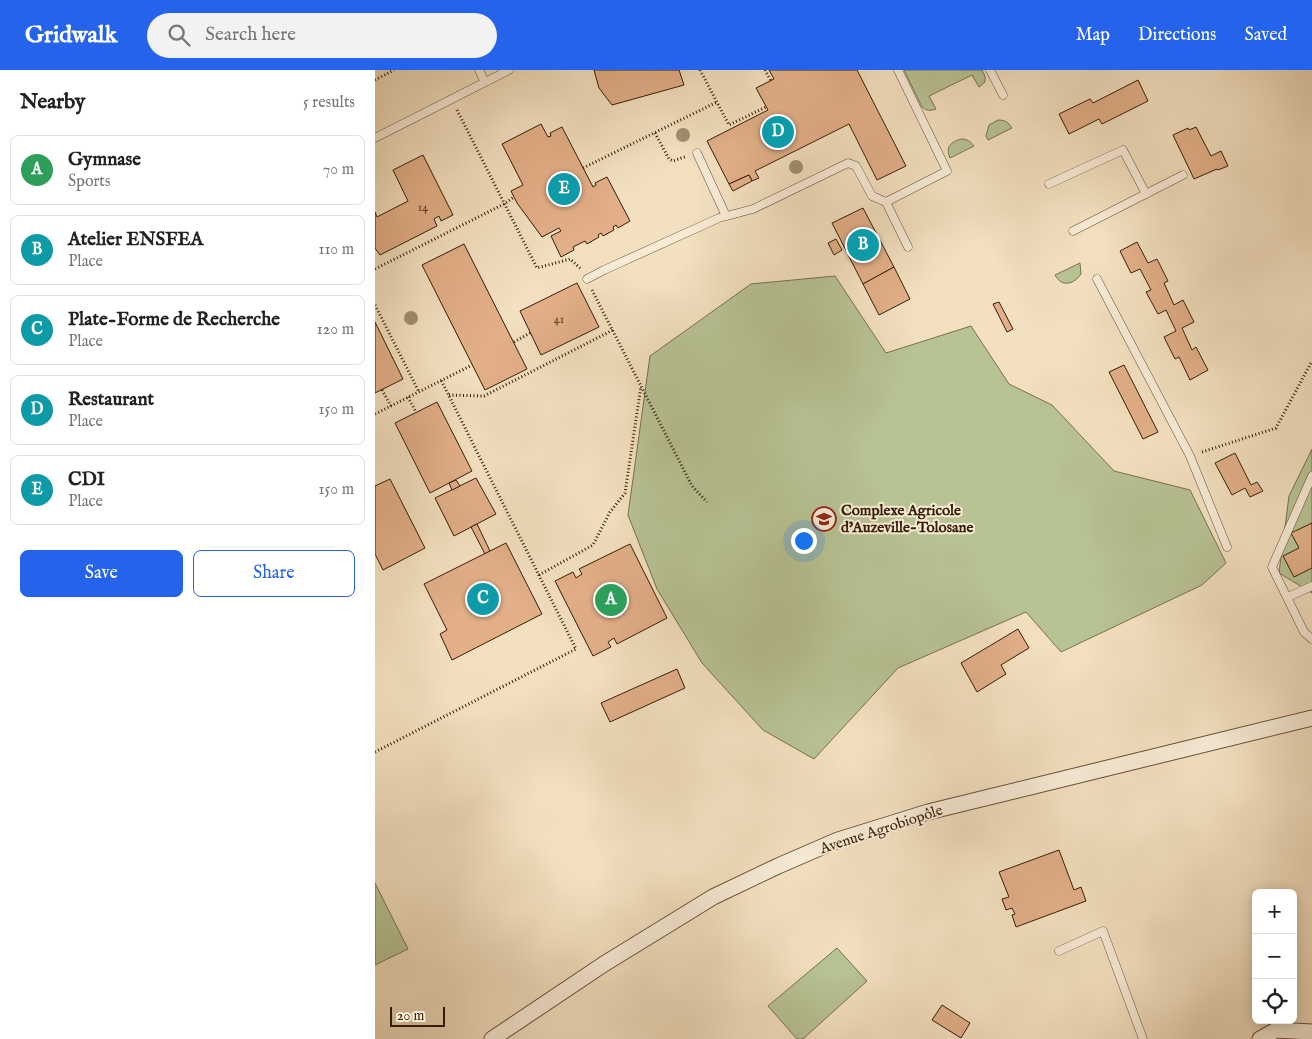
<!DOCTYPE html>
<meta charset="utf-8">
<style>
body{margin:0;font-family:"IM FELL English",serif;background:#f2f2f2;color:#222}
.controls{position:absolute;right:15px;bottom:15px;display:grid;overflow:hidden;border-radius:8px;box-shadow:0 2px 12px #0003}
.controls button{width:45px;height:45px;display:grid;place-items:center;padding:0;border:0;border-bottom:1px solid #e0e0e0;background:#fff;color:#222;font:25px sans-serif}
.scale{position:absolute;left:15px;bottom:12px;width:55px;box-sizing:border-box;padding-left:5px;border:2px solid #361d05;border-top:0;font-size:14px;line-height:18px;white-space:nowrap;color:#361d05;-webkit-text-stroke:4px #f7ebd6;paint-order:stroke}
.you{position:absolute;left:428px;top:470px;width:18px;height:18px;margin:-12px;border:4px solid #fff;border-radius:50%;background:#1a73e8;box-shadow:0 0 0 8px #1a73e833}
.badge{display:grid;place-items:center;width:32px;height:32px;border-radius:50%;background:#2563eb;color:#fff;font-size:16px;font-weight:700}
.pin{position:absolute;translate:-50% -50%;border:2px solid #fff;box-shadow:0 1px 5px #0006}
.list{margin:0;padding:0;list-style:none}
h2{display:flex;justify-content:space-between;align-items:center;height:65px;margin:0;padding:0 20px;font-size:21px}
h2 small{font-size:16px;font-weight:400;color:#767676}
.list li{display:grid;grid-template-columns:32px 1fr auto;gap:15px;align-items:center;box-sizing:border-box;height:70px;margin:0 10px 10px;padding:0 10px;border:1px solid #e0e0e0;border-radius:8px}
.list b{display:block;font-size:19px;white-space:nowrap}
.list p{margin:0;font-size:16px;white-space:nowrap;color:#767676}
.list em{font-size:16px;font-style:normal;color:#767676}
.actions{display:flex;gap:10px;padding:15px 20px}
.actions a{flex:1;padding:11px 0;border:1px solid #2563eb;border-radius:8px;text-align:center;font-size:18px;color:#2563eb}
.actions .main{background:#2563eb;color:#fff}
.icon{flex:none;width:28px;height:28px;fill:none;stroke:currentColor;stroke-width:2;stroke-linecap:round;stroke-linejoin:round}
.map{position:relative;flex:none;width:937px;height:969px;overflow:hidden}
header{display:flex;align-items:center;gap:30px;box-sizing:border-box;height:70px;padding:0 25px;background:#2563eb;color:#fff}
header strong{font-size:24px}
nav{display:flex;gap:28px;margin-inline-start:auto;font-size:18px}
.search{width:350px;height:45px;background:#f2f2f2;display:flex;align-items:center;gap:12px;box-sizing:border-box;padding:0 18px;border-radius:28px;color:#767676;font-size:19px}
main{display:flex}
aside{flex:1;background:#fff}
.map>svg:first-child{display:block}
.green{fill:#b8c394;stroke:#77704c}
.building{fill:#e2af88;stroke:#361d05}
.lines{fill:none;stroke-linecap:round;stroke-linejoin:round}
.service-casing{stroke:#654e34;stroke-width:9}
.minor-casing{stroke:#654e34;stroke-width:17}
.path{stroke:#361d05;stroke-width:3;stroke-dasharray:1 2.5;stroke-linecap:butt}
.service{stroke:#f7ebd6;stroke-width:8}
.minor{stroke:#f7ebd6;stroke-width:15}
.tree{fill:#a09071}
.labels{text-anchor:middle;stroke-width:4;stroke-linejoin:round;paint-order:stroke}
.number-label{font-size:12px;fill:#614226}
.poi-label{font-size:15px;font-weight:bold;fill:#361d05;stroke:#f7ebd6;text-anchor:start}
.street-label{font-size:15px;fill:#361d05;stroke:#f7ebd6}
</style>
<header>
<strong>Gridwalk</strong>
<div class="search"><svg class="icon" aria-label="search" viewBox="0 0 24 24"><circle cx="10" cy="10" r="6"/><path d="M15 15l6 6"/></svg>Search here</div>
<nav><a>Map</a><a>Directions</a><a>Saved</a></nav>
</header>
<main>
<aside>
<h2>Nearby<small>5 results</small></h2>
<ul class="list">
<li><span class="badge" style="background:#2e9e5b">A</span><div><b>Gymnase</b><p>Sports</p></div><em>70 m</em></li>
<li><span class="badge" style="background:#0f9aa8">B</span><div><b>Atelier ENSFEA</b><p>Place</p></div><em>110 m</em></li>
<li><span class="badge" style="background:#0f9aa8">C</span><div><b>Plate-Forme de Recherche</b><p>Place</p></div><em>120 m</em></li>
<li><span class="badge" style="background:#0f9aa8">D</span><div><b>Restaurant</b><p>Place</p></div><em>150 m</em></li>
<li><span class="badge" style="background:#0f9aa8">E</span><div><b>CDI</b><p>Place</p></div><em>150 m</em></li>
</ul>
<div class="actions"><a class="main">Save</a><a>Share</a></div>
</aside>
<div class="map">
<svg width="937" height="969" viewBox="0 0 937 969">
<rect width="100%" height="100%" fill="#f3e0c0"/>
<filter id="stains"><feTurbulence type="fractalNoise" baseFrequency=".004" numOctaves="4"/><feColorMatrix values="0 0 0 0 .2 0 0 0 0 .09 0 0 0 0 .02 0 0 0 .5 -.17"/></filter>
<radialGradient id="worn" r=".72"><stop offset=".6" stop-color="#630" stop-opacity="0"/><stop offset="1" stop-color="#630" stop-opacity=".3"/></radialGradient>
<g class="green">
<path d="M529 0H607L610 6V12L604 17 597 5 554 26 561 39C555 41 552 41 547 37Z"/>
<path d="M623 50C630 50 633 52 637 58L613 70 611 66 614 55Z"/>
<path d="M586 69C592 69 595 71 599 76L575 88C570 77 576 72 586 69Z"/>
<path d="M705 193 706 204C699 214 687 218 680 205Z"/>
<polygon points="460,206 511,283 596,256 634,314 677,335 739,401 815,420 851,493 827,515 686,582 651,542 523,598 439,689 388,660 327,593 282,519 253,445 275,286 376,214"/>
<polygon points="937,379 937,523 904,503 914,426"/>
<polygon points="0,813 33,879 0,895"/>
<polygon points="462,878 492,911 428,969 422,969 393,936"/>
</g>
<g class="building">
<polygon points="219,0 304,0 309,15 237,35 224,18"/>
<polygon points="394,0 482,0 531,96 502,110 474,54 380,101 384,108 377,111 374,105 354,114 332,71 393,40 381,18 399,9"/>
<polygon points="763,10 773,31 727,54 724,49 694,64 684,44 715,29 718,33"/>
<polygon points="166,54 173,67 176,66 175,63 187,57 218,117 221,115 220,113 232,107 255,151 243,158 241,155 238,157 239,160 228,166 226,163 223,165 224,167 212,174 210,171 198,177 199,180 186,187 176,166 186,161 184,158 167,167 142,133 136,121 148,115 127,74"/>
<polygon points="821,57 836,86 846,81 853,96 843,100 842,99 819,109 798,65 813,58 814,60"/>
<polygon points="48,85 78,145 66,151 64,146 59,149 62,156 5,185 0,178 0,142 2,147 33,131 18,100"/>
<polygon points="374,105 377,111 358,121 354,114"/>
<polygon points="488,138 519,197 488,214 457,153"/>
<polygon points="461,169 467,180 459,185 453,173"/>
<polygon points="762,172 773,193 782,189 793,211 789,213 799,235 808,230 819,252 807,258 817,280 821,277 833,300 815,310 804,287 800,289 789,267 801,261 791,240 783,244 771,222 776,220 765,199 756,203 745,181"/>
<polygon points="89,174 152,299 110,320 47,195"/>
<polygon points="519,197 535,229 504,245 488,214"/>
<polygon points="202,213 224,257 166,285 145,241"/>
<polygon points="624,232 638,259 632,262 618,234"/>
<polygon points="0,252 28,309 0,323"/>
<polygon points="749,295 783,362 768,369 734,302"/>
<polygon points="62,332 97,401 55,423 20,353"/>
<polygon points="860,383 876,415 882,412 888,421 875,427 870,418 857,425 840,393"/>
<polygon points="101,408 121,444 79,466 60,428"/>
<polygon points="15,409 50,478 8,500 0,484 0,416"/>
<polygon points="81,410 85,416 77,420 74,413"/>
<polygon points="937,453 937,498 919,507 908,486 924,478 916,463"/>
<polygon points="102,454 115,481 110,484 96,457"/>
<polygon points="131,473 167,544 77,590 65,564 72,560 49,514"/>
<polygon points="255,474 292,548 242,574 239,568 233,572 236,577 218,586 180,511 198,502 201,508 207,504 204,499"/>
<polygon points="643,559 654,578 626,595 631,604 602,622 586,593"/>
<polygon points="302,599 310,618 235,652 226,633"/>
<polygon points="684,780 699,820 706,817 711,831 641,857 637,845 640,844 637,838 631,840 627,829 634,827 624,802"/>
<polygon points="567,935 595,953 586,968 557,950"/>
</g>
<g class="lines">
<g class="service-casing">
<g id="service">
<polyline points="104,0 110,12"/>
<polyline points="615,0 628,25"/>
<polyline points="0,68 134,0"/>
<polyline points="322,83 351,146"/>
<polyline points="674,114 748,80 771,124"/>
<polyline points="511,132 533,177"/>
<polyline points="698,161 808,105"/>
<polyline points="212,209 229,200 344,148 378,139 473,93 481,96 497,126 511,132 572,101 523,0"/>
<polyline points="722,209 815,386 852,477"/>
<polyline points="937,406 897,497 929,562 937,569"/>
<polyline points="913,527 937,516"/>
<polyline points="684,881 728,861 768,969"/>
</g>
</g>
<g class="minor-casing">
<g id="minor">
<polyline points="117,969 229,894 338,827 403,796 463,770 553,742 937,648"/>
<polyline points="885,969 901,960 937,962"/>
</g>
</g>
<g class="path">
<polyline points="325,0 354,55 391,37"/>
<polyline points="390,0 396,11"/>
<polyline points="0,10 19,0"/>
<polyline points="82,40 162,198 195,189 206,199"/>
<polyline points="280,63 294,89 298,91 312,86"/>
<polyline points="208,98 342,32"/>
<polyline points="0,199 129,134 139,127"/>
<polyline points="217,220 317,416 332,432"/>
<polyline points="0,235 44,322"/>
<polyline points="139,272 155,263"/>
<polyline points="7,320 16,336"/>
<polyline points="74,325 109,326 238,260"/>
<polyline points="33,327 41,342"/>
<polyline points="0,344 97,295"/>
<polyline points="827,382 901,358 937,291"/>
<polyline points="164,505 218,475 235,442 250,423 266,316"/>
<polyline points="0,682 201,579 66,310"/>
</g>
<use href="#service" class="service"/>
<use href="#minor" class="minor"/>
</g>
<g class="tree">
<circle cx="308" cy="65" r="7"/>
<circle cx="421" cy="97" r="7"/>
<circle cx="36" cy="248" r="7"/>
</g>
<defs>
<g id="university-ring" transform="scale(1.25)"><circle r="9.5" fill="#f7ebd6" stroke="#8f2418" stroke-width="1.5"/><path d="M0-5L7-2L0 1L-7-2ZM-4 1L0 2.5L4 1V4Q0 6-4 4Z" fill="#8f2418"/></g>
</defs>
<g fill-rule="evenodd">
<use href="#university-ring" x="449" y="449"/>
</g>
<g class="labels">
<g class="number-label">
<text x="48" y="141">14</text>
<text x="184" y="253">41</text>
</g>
<g class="poi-label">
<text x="466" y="445">Complexe Agricole<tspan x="466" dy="17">d'Auzeville-Tolosane</tspan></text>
</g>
<g class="street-label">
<text transform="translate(506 759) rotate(-18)" y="5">Avenue Agrobiopôle</text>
</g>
</g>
<rect width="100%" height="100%" filter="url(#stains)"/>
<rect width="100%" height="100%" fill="url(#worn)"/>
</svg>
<div class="controls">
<button>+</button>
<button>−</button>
<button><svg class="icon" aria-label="locate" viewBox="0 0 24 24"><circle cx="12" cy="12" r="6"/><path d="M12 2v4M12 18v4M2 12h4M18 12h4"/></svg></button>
</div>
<div class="scale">20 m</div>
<div class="you"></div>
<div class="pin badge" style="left:236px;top:530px;background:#2e9e5b">A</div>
<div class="pin badge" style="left:488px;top:175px;background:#0f9aa8">B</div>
<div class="pin badge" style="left:108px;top:529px;background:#0f9aa8">C</div>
<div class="pin badge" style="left:403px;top:62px;background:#0f9aa8">D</div>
<div class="pin badge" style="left:189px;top:119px;background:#0f9aa8">E</div>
</div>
</main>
